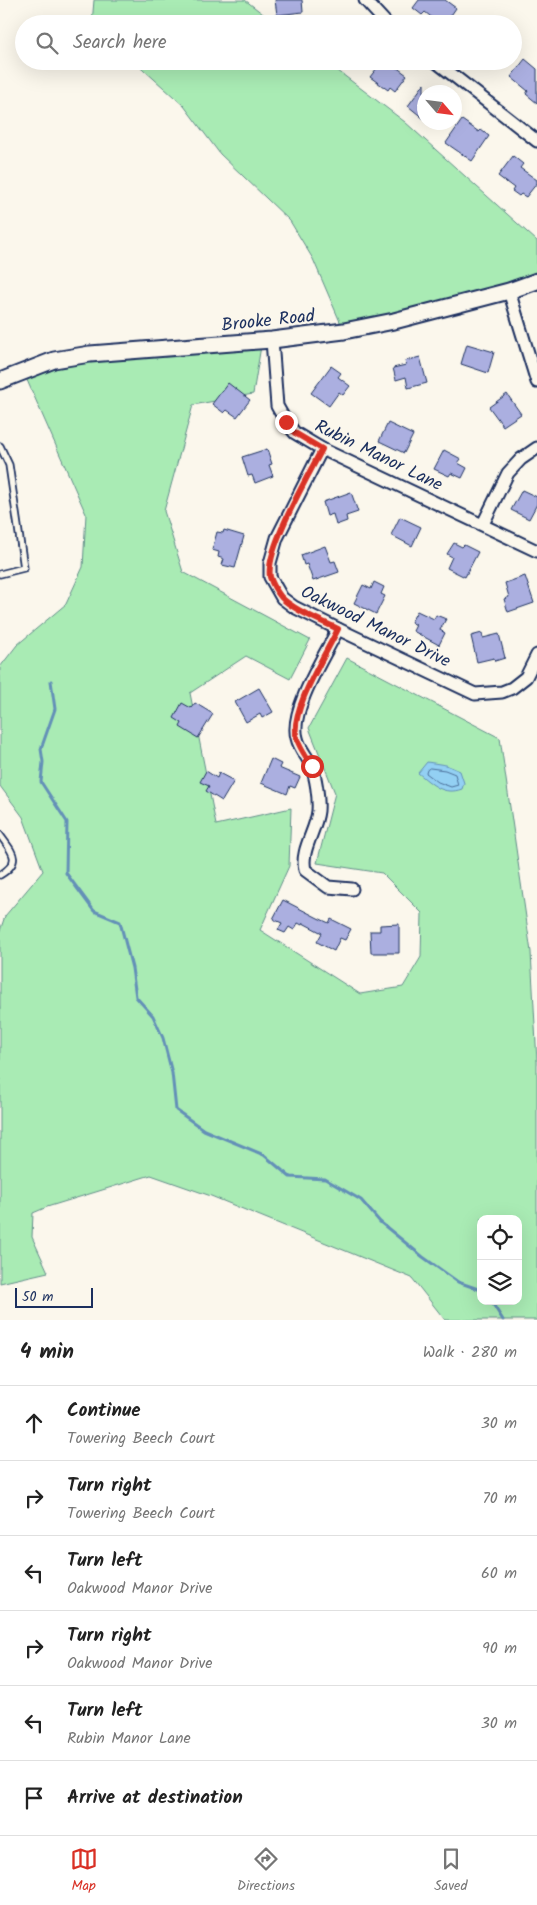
<!DOCTYPE html>
<meta charset="utf-8">
<style>
body{margin:0;font-family:Kalam,sans-serif;background:#f6f6f6;color:#222}
.controls{position:absolute;right:15px;bottom:15px;display:grid;overflow:hidden;border-radius:10px;box-shadow:0 5px 20px #0002}
.controls button{width:45px;height:45px;display:grid;place-items:center;padding:0;border:0;border-bottom:1px solid #e0e0e0;background:#fff;color:#222;font:25px sans-serif}
.compass{position:absolute;left:417px;top:85px;width:45px;height:45px;border-radius:50%;background:#fff;box-shadow:0 5px 20px #0002;rotate:118deg}
.scale{position:absolute;left:15px;bottom:12px;width:78px;box-sizing:border-box;padding-left:5px;border:2px solid #1b2f5e;border-top:0;font-size:14px;line-height:18px;white-space:nowrap;color:#1b2f5e;-webkit-text-stroke:4px #fbf7ec;paint-order:stroke}
.stop{position:absolute;width:15px;height:15px;margin:-11px;border:4px solid #d93025;border-radius:50%;background:#fff}
.stop.end{background:#d93025;border-color:#fff;box-shadow:0 1px 5px #0008}
.list{margin:0;padding:0;list-style:none}
h2{display:flex;justify-content:space-between;align-items:center;height:65px;margin:0;padding:0 20px;font-size:21px}
h2 small{font-size:16px;font-weight:400;color:#767676}
.list li{display:grid;grid-template-columns:32px 1fr auto;gap:15px;align-items:center;box-sizing:border-box;height:75px;padding:0 20px;border-top:1px solid #e0e0e0}
.list b{display:block;font-size:19px;white-space:nowrap}
.list p{margin:0;font-size:16px;white-space:nowrap;color:#767676}
.list em{font-size:16px;font-style:normal;color:#767676}
.icon{flex:none;width:28px;height:28px;fill:none;stroke:currentColor;stroke-width:2;stroke-linecap:round;stroke-linejoin:round}
.map{position:relative;flex:none;width:537px;height:1320px;overflow:hidden}
.search{position:absolute;background:#fff;box-shadow:0 5px 20px #0002;left:15px;right:15px;top:15px;height:55px;display:flex;align-items:center;gap:12px;box-sizing:border-box;padding:0 18px;border-radius:28px;color:#767676;font-size:19px}
.sheet{height:515px;background:#fff}
nav{display:flex;justify-content:space-around;align-items:center;box-sizing:border-box;height:70px;border-top:1px solid #e0e0e0;background:#fff;font-size:14px;color:#767676}
nav a{display:grid;justify-items:center;gap:2px}
nav .on{color:#d93025}
.map>svg:first-child{display:block}
.green{fill:#a9ebb4;stroke:#628d89;fill-rule:evenodd}
.water{fill:#93d0f3;stroke:#6390b7}
.lines{fill:none;stroke-linecap:round;stroke-linejoin:round}
.shore{stroke:#4b6f9a;stroke-width:1}
.stream{stroke:#6390b7;stroke-width:3}
.building{fill:#abafe0;stroke:#1b2f5e}
.service-casing{stroke:#1b2f5e;stroke-width:9}
.minor-casing{stroke:#1b2f5e;stroke-width:15}
.tertiary-casing{stroke:#1b2f5e;stroke-width:19}
.service{stroke:#fbf7ec;stroke-width:5.5}
.minor{stroke:#fbf7ec;stroke-width:11}
.tertiary{stroke:#fbf7ec;stroke-width:15}
.route{stroke:#d93025;stroke-width:6}
.labels{text-anchor:middle;stroke-width:4;stroke-linejoin:round;paint-order:stroke}
.street-label{font-size:18px;fill:#1b2f5e;stroke:#fbf7ec}
</style>
<div class="map">
<svg width="537" height="1320" viewBox="0 0 537 1320">
<rect width="100%" height="100%" fill="#fbf7ec"/>
<filter id="ink" filterUnits="userSpaceOnUse"><feTurbulence type="fractalNoise" baseFrequency=".02" numOctaves="2"/><feDisplacementMap in="SourceGraphic" scale="10" xChannelSelector="R" yChannelSelector="G"/><feConvolveMatrix kernelMatrix="1 2 1 2 8 2 1 2 1" color-interpolation-filters="sRGB"/></filter>
<g filter="url(#ink)">
<g class="green">
<polygon points="94,0 245,0 276,24 92,24"/>
<polygon points="134,61 325,61 405,122 537,241 537,279 344,331 313,259 290,221 220,154 184,106"/>
<path d="M262 340 253 394 193 405 164 511 183 572 310 640 290 679 246 656 190 693 216 825 291 808 289 866 260 930 360 994 403 987 421 957 422 913 382 873 317 863 335 793 309 728 347 658 500 738 531 952 537 1062V1320H445L412 1278 211 1196 151 1175 47 1207 33 1213 32 1237 48 1272 0 1283V931L5 916 43 871 23 817 0 786V667L17 645 66 604 83 567 86 514 23 371 54 360ZM481 1219H518V1301H481Z"/>
</g>
<path class="water" d="M427 762 446 765 460 771 464 783 462 789C443 796 432 784 418 773Z"/>
<g class="lines">
<polygon class="shore" points="430,768 445,770 455,774 458,785 451,787 438,782 426,773 427,770"/>
<g class="stream">
<polyline points="51,681 55,709 41,749 43,762 41,782 67,822 66,873 94,911 120,922 132,968 136,997 153,1016 163,1038 172,1073 176,1110 204,1130 264,1155 290,1177 325,1179 361,1200 380,1222 423,1257 458,1282 481,1290"/>
<polyline points="491,1301 503,1320"/>
</g>
</g>
<g class="building">
<polygon points="275,0 302,0 303,12 277,15"/>
<polygon points="419,0 445,0 456,8 445,24 440,24 425,12 422,15 413,8"/>
<polygon points="525,59 537,69 537,103 526,94 528,91 511,77"/>
<polygon points="367,61 388,61 407,75 395,91 390,87 388,90 370,77 377,68"/>
<polygon points="424,84 424,119 408,106"/>
<polygon points="462,120 479,132 481,130 489,136 472,161 446,143"/>
<polygon points="513,156 523,164 520,168 537,180 537,183 526,197 521,194 519,196 512,191 514,188 498,176"/>
<polygon points="467,344 494,352 488,373 461,364"/>
<polygon points="420,357 427,383 408,388 406,377 396,380 393,368 406,365 405,361"/>
<polygon points="331,366 341,373 338,377 350,386 343,395 339,392 329,406 311,393"/>
<polygon points="228,383 250,400 237,417 227,410 224,413 212,404"/>
<polygon points="507,394 521,414 503,426 489,407"/>
<polygon points="388,423 413,435 404,453 379,441"/>
<polygon points="267,449 272,464 269,465 273,476 255,483 252,475 248,476 242,457"/>
<polygon points="444,450 461,459 458,463 467,468 462,478 451,473 449,476 434,469"/>
<polygon points="522,490 537,497 537,504 529,519 511,510"/>
<polygon points="351,492 358,512 346,516 347,521 336,525 333,514 327,516 323,502"/>
<polygon points="400,517 421,527 412,546 391,535"/>
<polygon points="224,530 244,536 235,568 222,565 224,559 218,557 219,552 212,550 217,532 223,533"/>
<polygon points="454,543 462,547 464,545 478,552 465,577 447,568 452,557 447,554"/>
<polygon points="325,546 331,562 335,561 339,572 313,581 307,564 304,565 301,555"/>
<polygon points="525,576 534,603 508,612 504,599 509,597 505,583"/>
<polygon points="374,582 384,587 381,594 385,596 376,614 354,603 363,585 371,589"/>
<polygon points="417,611 434,619 436,615 446,619 440,630 445,633 439,645 413,631 416,625 411,622"/>
<polygon points="482,633 483,638 499,634 505,658 495,661 494,658 477,662 471,636"/>
<polygon points="259,688 273,712 262,718 260,714 246,722 235,702"/>
<polygon points="182,703 191,708 195,703 213,714 198,738 180,727 182,723 174,718"/>
<polygon points="271,759 281,764 279,768 300,777 295,788 290,786 287,794 261,783"/>
<polygon points="206,771 217,778 219,773 234,781 222,801 206,791 209,786 200,782"/>
<polygon points="283,900 318,918 329,923 331,919 351,929 345,940 340,938 334,951 317,942 322,933 303,923 302,925 298,923 294,930 289,927 285,933 278,930 282,923 273,919"/>
<polygon points="399,924 399,953 371,953 370,931 380,931 380,925"/>
</g>
<g class="lines">
<g class="service-casing">
<g id="service">
<polyline points="0,446 9,465 24,568 0,574"/>
<path d="M0 835C12 852 23 861 0 875"/>
</g>
</g>
<g class="minor-casing">
<g id="minor">
<polyline points="365,0 387,24"/>
<polyline points="435,61 537,141"/>
<polyline points="509,291 537,382"/>
<polyline points="272,340 277,406 286,422 295,433 322,449 537,551"/>
<polyline points="322,449 277,538 270,563 270,577 282,598 294,607 338,629 475,694 502,692 512,688 526,677 537,655"/>
<polyline points="483,524 508,473 521,459 537,448"/>
<path d="M338 629C325 655 289 711 297 738 299 748 307 756 311 765 316 777 319 798 318 811 316 831 300 850 305 870L328 887 352 889"/>
</g>
</g>
<g class="tertiary-casing">
<polyline id="tertiary" points="0,381 54,360 90,354 272,340 344,331 394,321 509,291 537,281"/>
</g>
<use href="#service" class="service"/>
<use href="#minor" class="minor"/>
<use href="#tertiary" class="tertiary"/>
</g>
</g>
<g class="lines" filter="url(#ink)">
<path class="route" d="M286 422 295 433 322 449C308 476 265 550 270 577 272 583 277 592 281 597 293 610 322 621 338 629 326 654 288 713 297 739 300 749 307 758 312 766"/>
</g>
<g class="labels">
<g class="street-label">
<text transform="translate(268 320) rotate(-6)" y="6">Brooke Road</text>
<text transform="translate(379 455) rotate(26)" y="6">Rubin Manor Lane</text>
<text transform="translate(376 626) rotate(26)" y="6">Oakwood Manor Drive</text>
</g>
</g>
</svg>
<div class="controls">
<button><svg class="icon" aria-label="locate" viewBox="0 0 24 24"><circle cx="12" cy="12" r="6"/><path d="M12 2v4M12 18v4M2 12h4M18 12h4"/></svg></button>
<button><svg class="icon" aria-label="layers" viewBox="0 0 24 24"><path d="M12 4l9 5-9 5-9-5zM3 14l9 5 9-5"/></svg></button>
</div>
<svg class="compass" viewBox="-18 -18 36 36"><path d="M0-13l5 13h-10z" fill="#e53935"/><path d="M0 13l5-13h-10z" fill="#767676"/></svg>
<div class="scale">50 m</div>
<div class="stop" style="left:312px;top:766px"></div>
<div class="stop end" style="left:286px;top:422px"></div>
<div class="search"><svg class="icon" aria-label="search" viewBox="0 0 24 24"><circle cx="10" cy="10" r="6"/><path d="M15 15l6 6"/></svg>Search here</div>
</div>
<section class="sheet">
<h2>4 min<small>Walk · 280 m</small></h2>
<ul class="list">
<li><svg class="icon" aria-label="ahead" viewBox="0 0 24 24"><path d="M12 20V5M6 11l6-6 6 6"/></svg><div><b>Continue</b><p>Towering Beech Court</p></div><em>30 m</em></li>
<li><svg class="icon" aria-label="right" viewBox="0 0 24 24"><path d="M7 20v-9h11M14 6l5 5-5 5"/></svg><div><b>Turn right</b><p>Towering Beech Court</p></div><em>70 m</em></li>
<li><svg class="icon" aria-label="left" viewBox="0 0 24 24"><path d="M17 20v-9H6M10 6l-5 5 5 5"/></svg><div><b>Turn left</b><p>Oakwood Manor Drive</p></div><em>60 m</em></li>
<li><svg class="icon" aria-label="right" viewBox="0 0 24 24"><path d="M7 20v-9h11M14 6l5 5-5 5"/></svg><div><b>Turn right</b><p>Oakwood Manor Drive</p></div><em>90 m</em></li>
<li><svg class="icon" aria-label="left" viewBox="0 0 24 24"><path d="M17 20v-9H6M10 6l-5 5 5 5"/></svg><div><b>Turn left</b><p>Rubin Manor Lane</p></div><em>30 m</em></li>
<li><svg class="icon" aria-label="arrive" viewBox="0 0 24 24"><path d="M6 21V4h12l-3 4 3 4H6"/></svg><div><b>Arrive at destination</b></div></li>
</ul>
</section>
<nav>
<a class="on"><svg class="icon" aria-label="map" viewBox="0 0 24 24"><path d="M3 6l6-2 6 2 6-2v14l-6 2-6-2-6 2zM9 4v14M15 6v14"/></svg>Map</a>
<a><svg class="icon" aria-label="directions" viewBox="0 0 24 24"><path d="M12 3l9 9-9 9-9-9zM9 14v-3h6M13 9l2 2-2 2"/></svg>Directions</a>
<a><svg class="icon" aria-label="saved" viewBox="0 0 24 24"><path d="M7 4h10v16l-5-4-5 4z"/></svg>Saved</a>
</nav>
